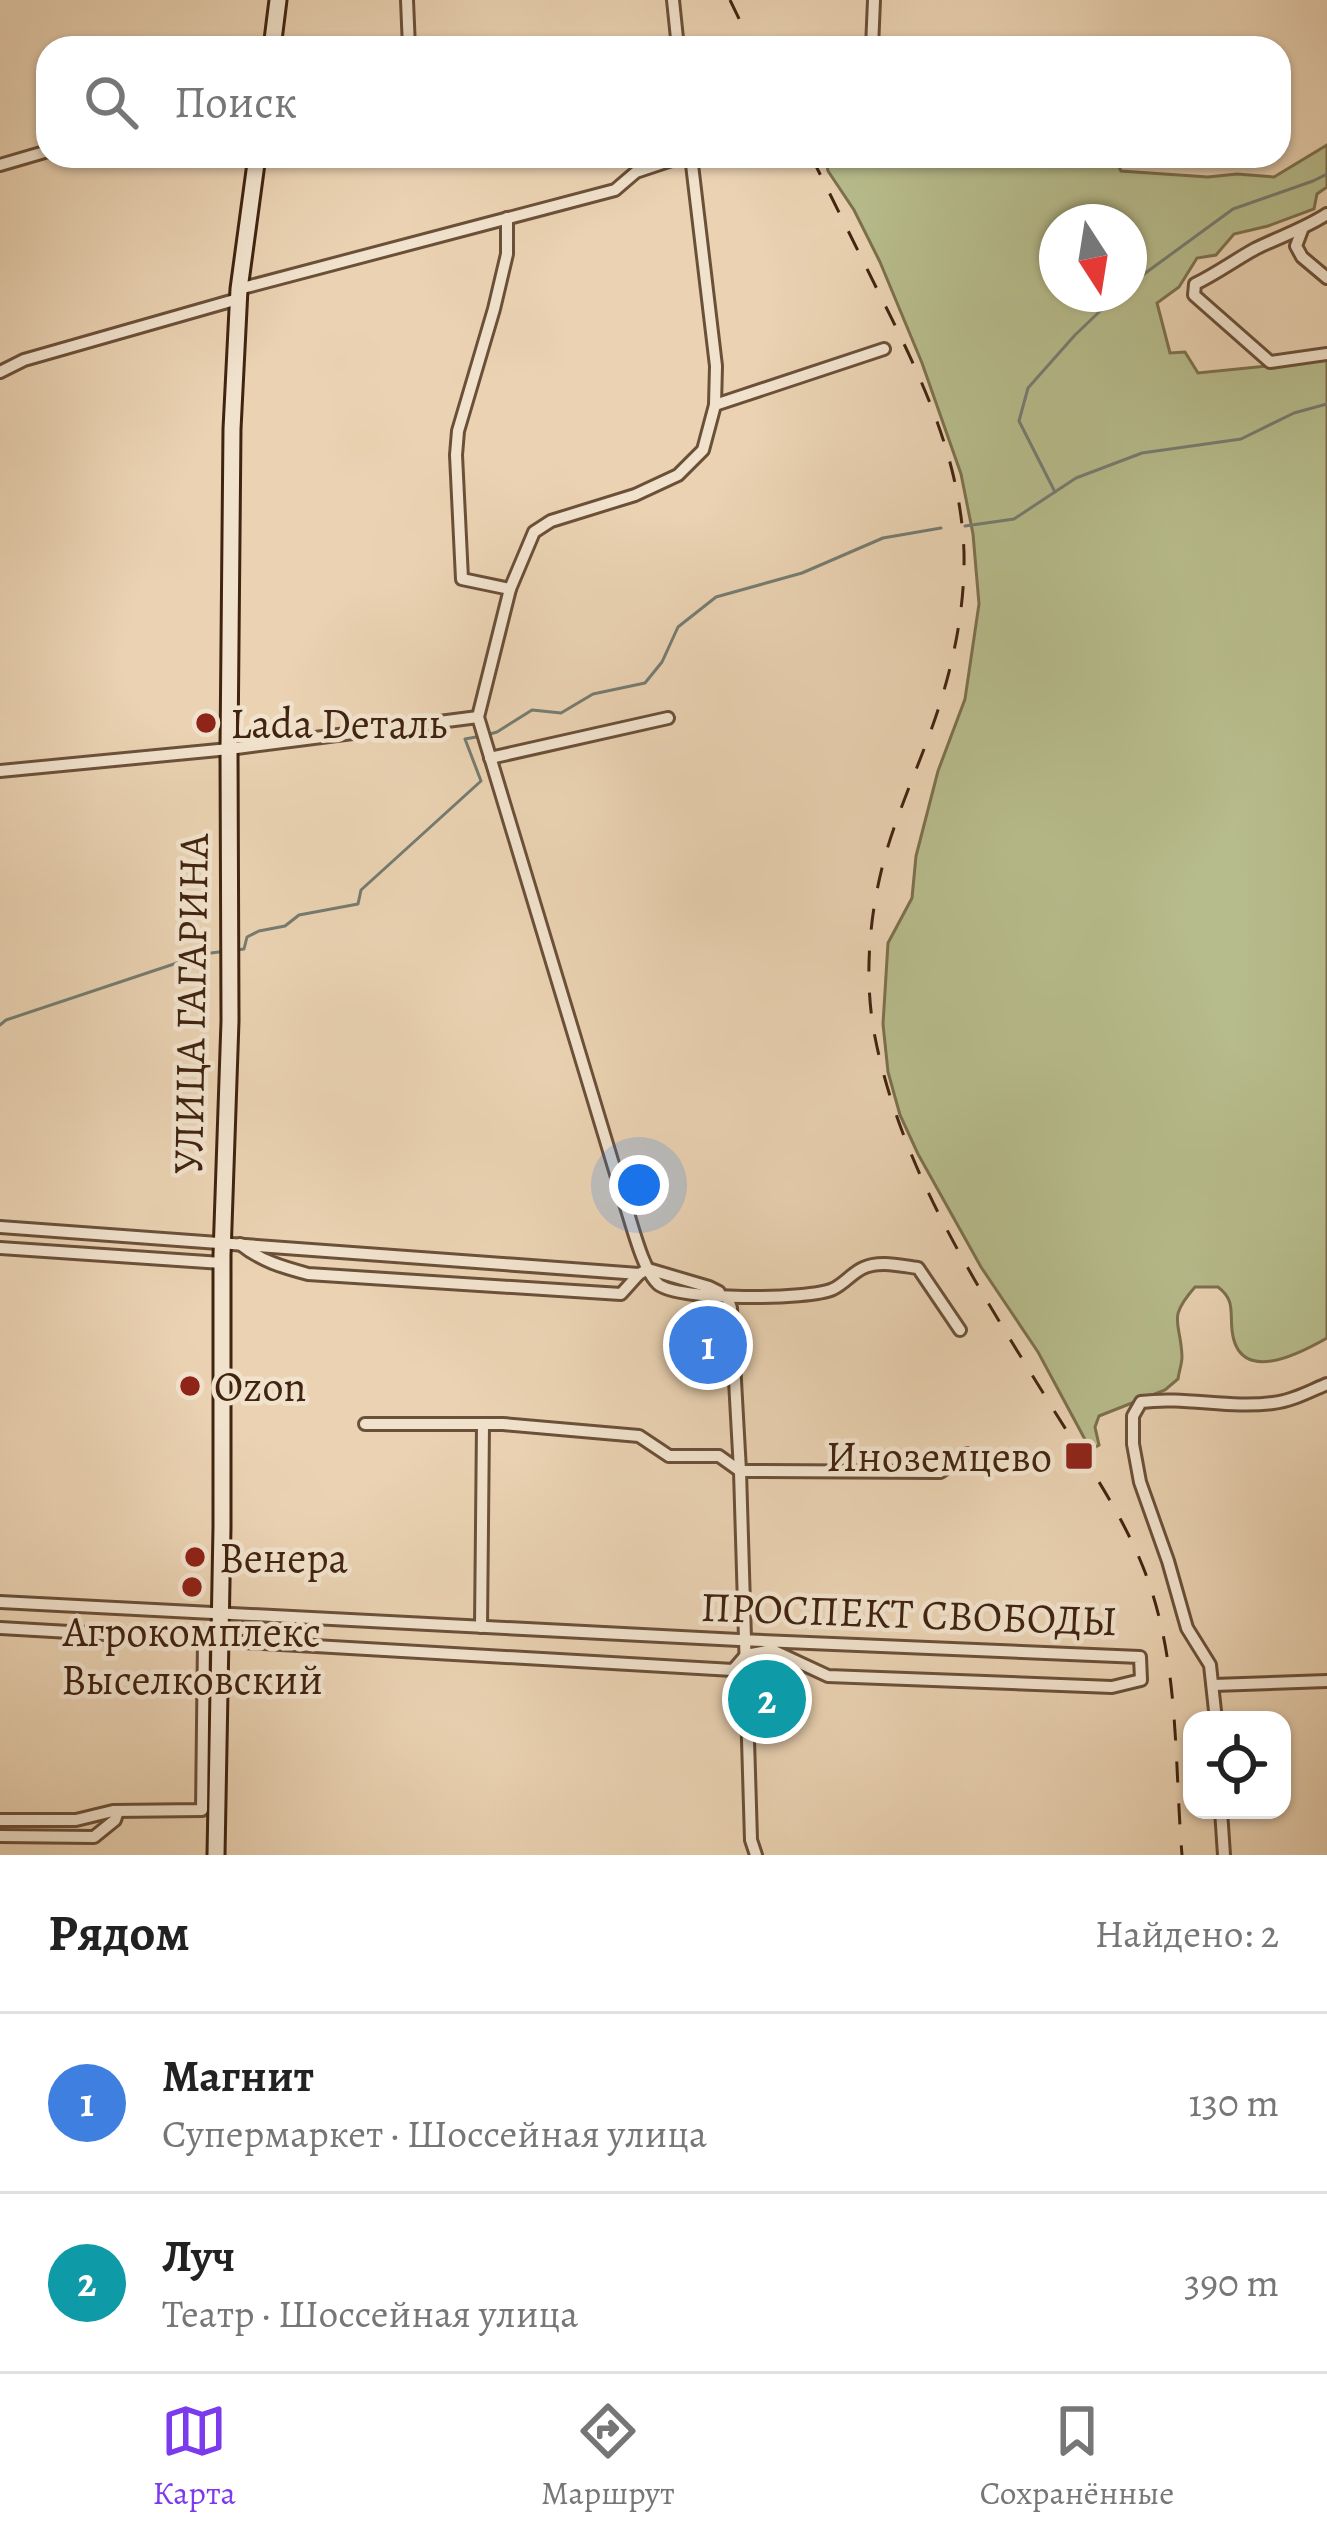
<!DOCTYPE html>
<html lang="ru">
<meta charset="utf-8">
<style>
body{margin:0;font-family:Alegreya,serif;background:#f2f2f2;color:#222}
.controls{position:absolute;right:36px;bottom:36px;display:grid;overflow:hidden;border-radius:24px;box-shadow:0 3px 9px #0004}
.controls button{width:108px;height:108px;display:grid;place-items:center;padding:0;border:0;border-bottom:3px solid #e0e0e0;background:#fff;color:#222;font:60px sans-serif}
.compass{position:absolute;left:1039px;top:204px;width:108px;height:108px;border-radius:50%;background:#fff;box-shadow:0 3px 9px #0004;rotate:168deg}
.you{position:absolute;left:639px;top:1185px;width:42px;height:42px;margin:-30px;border:9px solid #fff;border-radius:50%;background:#1a73e8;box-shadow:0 0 0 18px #1a73e833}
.badge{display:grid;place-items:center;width:78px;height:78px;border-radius:50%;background:#7c3aed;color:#fff;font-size:39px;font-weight:700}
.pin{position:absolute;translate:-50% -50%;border:6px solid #fff;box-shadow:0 3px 12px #0006}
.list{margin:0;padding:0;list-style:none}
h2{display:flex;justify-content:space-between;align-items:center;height:156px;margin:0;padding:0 48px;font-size:51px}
h2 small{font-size:39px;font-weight:400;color:#767676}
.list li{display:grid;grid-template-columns:78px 1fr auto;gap:36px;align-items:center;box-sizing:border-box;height:180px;padding:0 48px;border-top:3px solid #e0e0e0}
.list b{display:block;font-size:45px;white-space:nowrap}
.list p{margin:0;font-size:39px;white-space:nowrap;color:#767676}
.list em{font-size:39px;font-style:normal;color:#767676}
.icon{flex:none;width:66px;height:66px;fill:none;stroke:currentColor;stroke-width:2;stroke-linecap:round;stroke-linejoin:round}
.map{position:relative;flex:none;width:1327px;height:1855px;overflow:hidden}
.search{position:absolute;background:#fff;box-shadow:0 3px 9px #0004;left:36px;right:36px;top:36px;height:132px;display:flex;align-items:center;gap:30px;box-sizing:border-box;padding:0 42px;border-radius:36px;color:#767676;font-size:45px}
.sheet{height:516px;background:#fff}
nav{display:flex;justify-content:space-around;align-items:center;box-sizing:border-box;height:168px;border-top:3px solid #e0e0e0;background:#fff;font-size:33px;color:#767676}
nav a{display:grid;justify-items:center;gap:6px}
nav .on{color:#7c3aed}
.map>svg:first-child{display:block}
.green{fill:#b7bc8c;stroke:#7c704e;stroke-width:3;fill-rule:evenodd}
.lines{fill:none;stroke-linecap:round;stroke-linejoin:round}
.stream{stroke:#757c71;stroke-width:3}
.street-casing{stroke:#6b5038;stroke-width:16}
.secondary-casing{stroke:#412410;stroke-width:21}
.street{stroke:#f1e2cd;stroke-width:10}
.secondary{stroke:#f1e2cd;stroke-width:15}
.rail{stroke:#412410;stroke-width:3;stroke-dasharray:21 21;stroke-linecap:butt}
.poi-dot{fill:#8f2418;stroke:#f1e2cd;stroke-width:4.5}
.labels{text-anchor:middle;stroke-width:9;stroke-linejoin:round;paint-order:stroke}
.poi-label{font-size:42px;fill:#412410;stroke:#f1e2cd;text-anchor:start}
.street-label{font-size:42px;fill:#412410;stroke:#f1e2cd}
</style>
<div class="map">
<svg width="1327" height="1855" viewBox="0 0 1327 1855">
<rect width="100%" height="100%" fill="#ead2b2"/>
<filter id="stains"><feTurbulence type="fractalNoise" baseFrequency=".00167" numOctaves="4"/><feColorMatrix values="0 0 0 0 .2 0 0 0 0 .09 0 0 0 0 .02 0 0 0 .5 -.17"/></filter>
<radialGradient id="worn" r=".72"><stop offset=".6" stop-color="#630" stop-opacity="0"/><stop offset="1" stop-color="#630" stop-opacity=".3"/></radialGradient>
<path class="green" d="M1327 145V187L1317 194 1314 209 1268 226 1234 234 1216 255 1197 258 1179 287 1157 303 1170 353 1185 352 1198 373 1327 360V1338C1299 1354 1238 1386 1232 1330 1230 1311 1235 1300 1218 1287H1195C1166 1320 1181 1321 1182 1357 1182 1364 1179 1371 1178 1379L1165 1390 1099 1416 1095 1427 1099 1445 1094 1448 1088 1445 1038 1352 981 1267 918 1154 900 1115 888 1072 883 1024 888 943 912 898 916 856 938 771 965 699 979 604 973 534 961 474 922 363 880 262 854 210 828 171 825 156H1114L1121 171 1208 177 1237 174 1274 177ZM1057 222H1129V294H1057Z"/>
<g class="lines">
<g class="stream">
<polyline points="1129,285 1233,209 1313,181 1327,174"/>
<polyline points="1055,492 1019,421 1028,388 1075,335 1118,294"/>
<polyline points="965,526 1014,519 1076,478 1142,453 1241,439 1294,413 1327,404"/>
<polyline points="490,734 497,732 532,710 561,713 593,694 645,683 662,662 678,627 716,597 802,573 883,538 941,528"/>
<polyline points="236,950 244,949 247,937 259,931 285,926 299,915 358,904 361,890 481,781 465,739 476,737"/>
<polyline points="0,1025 6,1020 204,954 226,951"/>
</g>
<g class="street-casing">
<g id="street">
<polyline points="407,0 409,48"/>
<polyline points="673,0 678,48"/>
<polyline points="872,48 874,0"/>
<path d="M691 156 716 366 715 405 703 450 678 475 635 495 551 521 534 532 510 589 478 717 626 1207C633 1228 643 1270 658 1284 677 1301 810 1300 833 1289 844 1284 852 1273 863 1268 880 1260 901 1266 918 1268L960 1330"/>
<polyline points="0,165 48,151"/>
<path d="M1327 214C1304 229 1279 237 1255 249 1235 260 1216 274 1195 284L1194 295 1270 362 1327 354"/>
<polyline points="507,218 507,254 494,309 458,431 456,455 462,579 510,589"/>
<polyline points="1302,230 1296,246 1302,257 1327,278"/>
<polyline points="239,289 615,190 636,172 684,156"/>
<polyline points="0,372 24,360 238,299"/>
<polyline points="715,405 884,349"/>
<polyline points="490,758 668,718"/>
<polyline points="0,771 229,749 478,717"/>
<polyline points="0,1227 639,1274"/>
<path d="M240 1244C261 1261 282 1267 308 1274L621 1294 639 1274 648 1269 709 1287 719 1292"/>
<polyline points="0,1248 222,1263"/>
<polyline points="727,1297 731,1308 740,1471 751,1840 756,1855"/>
<polyline points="365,1424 503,1424 639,1436 669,1456 719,1456 740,1471 940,1472 967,1454"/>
<polyline points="0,1602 739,1640 1140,1657 1141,1680 1112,1687 828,1676 772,1650 746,1655 733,1670 0,1628"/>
<polyline points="481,1627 483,1424"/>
<polyline points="1214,1685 1327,1681"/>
<path d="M1216 1720 1210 1665 1187 1628 1168 1561 1140 1482 1133 1444V1416L1141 1402C1185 1396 1229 1409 1273 1403 1292 1401 1310 1391 1327 1384"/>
<polyline points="1221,1810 1224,1855"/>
<polyline points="0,1820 76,1820 113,1811 202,1810 204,1640"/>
<polyline points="0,1836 94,1837 115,1820 118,1811"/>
</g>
</g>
<g class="secondary-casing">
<g id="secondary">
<polyline points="272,48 278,0"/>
<polyline points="216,1855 222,1527 222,1255 230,1021 229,749 232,429 239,289 257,156"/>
</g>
</g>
<use href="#street" class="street"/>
<use href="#secondary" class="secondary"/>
<g class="rail">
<polyline points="730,0 753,48"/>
<path d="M811 156C834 202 857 249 880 295 921 377 961 459 964 553 965 601 956 651 942 697 929 741 910 782 895 825 872 889 862 965 874 1032 900 1171 981 1291 1053 1409 1085 1460 1121 1512 1143 1567 1180 1659 1174 1758 1182 1855"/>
</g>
</g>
<g class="poi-dot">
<circle cx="206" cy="723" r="12"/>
<circle cx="190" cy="1386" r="12"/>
<rect x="1064" y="1441" width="30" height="30" rx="6"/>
<circle cx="195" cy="1557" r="12"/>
<circle cx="192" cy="1587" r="12"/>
</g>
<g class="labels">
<g class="poi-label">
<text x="230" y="738">Lada Dеталь</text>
<text x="214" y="1401">Ozon</text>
<text x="1052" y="1471" text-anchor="end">Иноземцево</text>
<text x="219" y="1572">Венера</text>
<text x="192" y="1646" text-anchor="middle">Агрокомплекс<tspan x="192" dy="48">Выселковский</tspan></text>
</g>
<g class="street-label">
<text transform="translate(190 1004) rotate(-89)" y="15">УЛИЦА ГАГАРИНА</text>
<text transform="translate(909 1613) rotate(2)" y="15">ПРОСПЕКТ СВОБОДЫ</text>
</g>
</g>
<rect width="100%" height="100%" filter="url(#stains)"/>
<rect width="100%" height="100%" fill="url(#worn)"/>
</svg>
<div class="controls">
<button><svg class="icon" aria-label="locate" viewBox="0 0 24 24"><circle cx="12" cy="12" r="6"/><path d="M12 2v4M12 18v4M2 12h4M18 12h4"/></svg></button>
</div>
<svg class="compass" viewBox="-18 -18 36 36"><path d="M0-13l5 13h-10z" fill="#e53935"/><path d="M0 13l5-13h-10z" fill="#767676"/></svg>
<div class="you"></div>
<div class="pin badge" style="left:708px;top:1345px;background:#3f7fe0">1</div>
<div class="pin badge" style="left:767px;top:1699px;background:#0f9aa8">2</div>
<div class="search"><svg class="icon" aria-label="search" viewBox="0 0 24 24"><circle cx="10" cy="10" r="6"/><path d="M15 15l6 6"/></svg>Поиск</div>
</div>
<section class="sheet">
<h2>Рядом<small>Найдено: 2</small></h2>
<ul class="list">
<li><span class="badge" style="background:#3f7fe0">1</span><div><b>Магнит</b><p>Супермаркет · Шоссейная улица</p></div><em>130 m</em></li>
<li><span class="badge" style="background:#0f9aa8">2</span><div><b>Луч</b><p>Театр · Шоссейная улица</p></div><em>390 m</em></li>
</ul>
</section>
<nav>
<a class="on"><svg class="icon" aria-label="map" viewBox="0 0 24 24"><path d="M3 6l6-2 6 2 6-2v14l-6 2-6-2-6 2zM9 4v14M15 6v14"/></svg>Карта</a>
<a><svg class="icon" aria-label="directions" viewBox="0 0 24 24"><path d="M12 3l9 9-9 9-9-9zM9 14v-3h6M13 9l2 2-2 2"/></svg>Маршрут</a>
<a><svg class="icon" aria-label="saved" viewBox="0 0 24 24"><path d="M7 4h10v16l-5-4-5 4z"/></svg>Сохранённые</a>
</nav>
